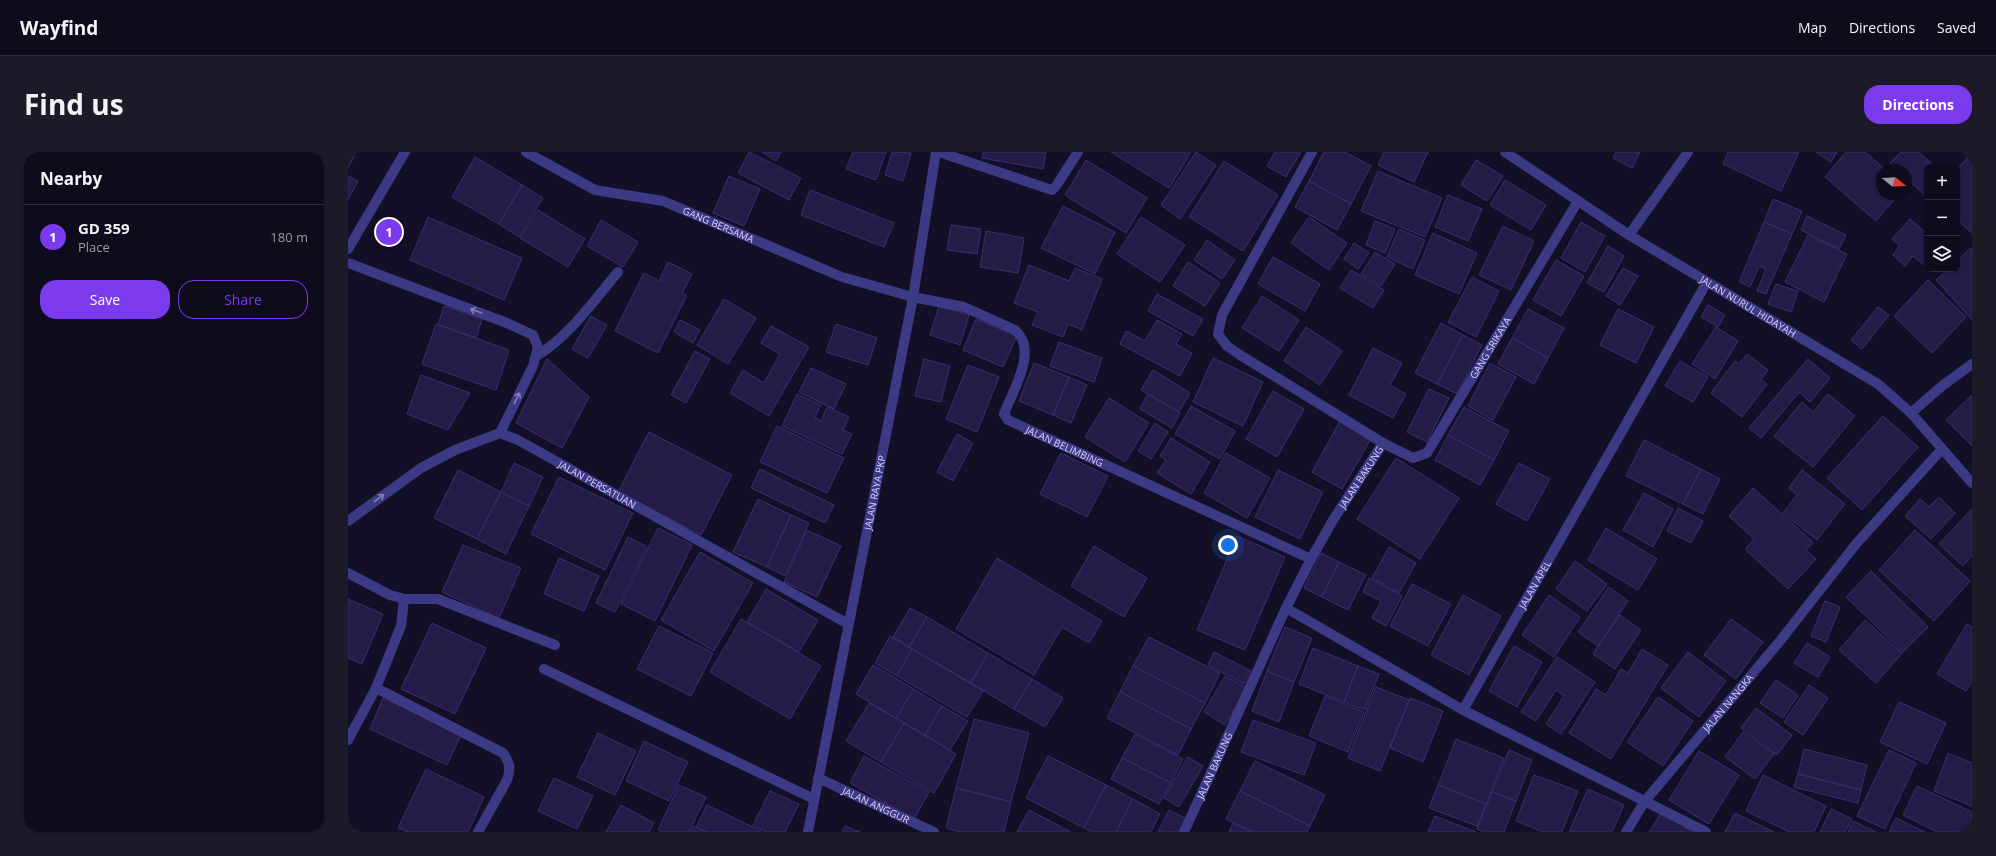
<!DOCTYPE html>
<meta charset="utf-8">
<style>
body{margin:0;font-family:"Open Sans",sans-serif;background:#1c1929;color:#f1f3f6}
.controls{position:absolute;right:12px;top:12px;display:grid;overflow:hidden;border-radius:8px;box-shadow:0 1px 3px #0004}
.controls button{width:36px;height:36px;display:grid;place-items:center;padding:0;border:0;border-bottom:1px solid #2e2b3b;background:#0e0b1c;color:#f1f3f6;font:20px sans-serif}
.compass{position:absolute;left:1528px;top:12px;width:36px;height:36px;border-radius:50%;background:#0e0b1c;box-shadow:0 1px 3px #0004;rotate:108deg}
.you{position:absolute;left:880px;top:393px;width:14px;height:14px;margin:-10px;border:3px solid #fff;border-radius:50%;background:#1a73e8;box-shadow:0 0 0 6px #1a73e833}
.badge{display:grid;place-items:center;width:26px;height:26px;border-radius:50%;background:#7c3aed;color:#fff;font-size:13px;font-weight:700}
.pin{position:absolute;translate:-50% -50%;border:2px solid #fff;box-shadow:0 1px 4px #0006}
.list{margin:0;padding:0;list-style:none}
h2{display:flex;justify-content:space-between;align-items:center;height:52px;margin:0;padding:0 16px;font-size:17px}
h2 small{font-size:13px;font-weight:400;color:#9b9ba3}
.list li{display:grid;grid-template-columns:26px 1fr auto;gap:12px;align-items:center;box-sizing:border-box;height:64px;padding:0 16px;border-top:1px solid #2e2b3b}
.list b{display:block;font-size:15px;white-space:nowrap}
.list p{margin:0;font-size:13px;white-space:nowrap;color:#9b9ba3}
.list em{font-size:13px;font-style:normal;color:#9b9ba3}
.actions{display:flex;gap:8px;padding:12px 16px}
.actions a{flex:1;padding:9px 0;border:1px solid #7c3aed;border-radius:16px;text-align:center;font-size:14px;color:#7c3aed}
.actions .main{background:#7c3aed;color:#fff}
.icon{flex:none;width:22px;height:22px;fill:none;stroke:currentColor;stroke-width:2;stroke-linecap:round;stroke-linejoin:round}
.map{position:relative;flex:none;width:1624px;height:680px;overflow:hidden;border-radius:16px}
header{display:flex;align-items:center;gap:24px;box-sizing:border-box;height:56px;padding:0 20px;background:#0e0b1c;border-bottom:1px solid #2e2b3b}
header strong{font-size:19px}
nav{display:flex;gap:22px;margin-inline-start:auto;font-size:14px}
.intro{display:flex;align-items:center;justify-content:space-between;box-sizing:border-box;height:96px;padding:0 24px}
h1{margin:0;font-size:28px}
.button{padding:10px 18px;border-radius:16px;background:#7c3aed;color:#fff;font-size:14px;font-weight:700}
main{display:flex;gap:24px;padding:0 24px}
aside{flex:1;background:#0e0b1c;border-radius:16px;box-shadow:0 1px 3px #0004}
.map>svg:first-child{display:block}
.building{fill:#241b47;stroke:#3b2d73}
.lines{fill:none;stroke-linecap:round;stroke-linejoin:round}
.minor{stroke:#3d3a85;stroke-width:10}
.oneway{stroke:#837fbc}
.labels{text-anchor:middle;stroke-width:3;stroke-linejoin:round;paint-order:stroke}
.street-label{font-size:10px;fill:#d9d4ff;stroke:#130f26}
</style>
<header>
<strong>Wayfind</strong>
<nav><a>Map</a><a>Directions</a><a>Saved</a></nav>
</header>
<div class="intro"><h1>Find us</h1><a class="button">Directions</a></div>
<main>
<aside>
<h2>Nearby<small></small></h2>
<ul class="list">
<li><span class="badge">1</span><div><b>GD 359</b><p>Place</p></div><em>180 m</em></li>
</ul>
<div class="actions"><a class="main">Save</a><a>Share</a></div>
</aside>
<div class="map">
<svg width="1624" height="680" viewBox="0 0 1624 680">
<rect width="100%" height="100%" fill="#130f26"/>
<g class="building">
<polygon points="0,0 8,0 0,16"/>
<polygon points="401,0 453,26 441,48 390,21"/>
<polygon points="414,0 433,0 428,9"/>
<polygon points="505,0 538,0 528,28 498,17"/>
<polygon points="544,0 563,1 555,29 537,23"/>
<polygon points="635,0 698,0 695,17 634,6"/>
<polygon points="763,0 843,0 821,36"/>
<polygon points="848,0 868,13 832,67 813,53"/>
<polygon points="927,0 953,0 938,25 919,14"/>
<polygon points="976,0 997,0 1023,14 1003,52 961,29"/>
<polygon points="1036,0 1080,0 1066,30 1030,13"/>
<polygon points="1268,0 1292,0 1284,16 1265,6"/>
<polygon points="1380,0 1451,0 1433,39 1375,12"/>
<polygon points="1468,0 1489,0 1483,10"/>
<polygon points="1498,0 1517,0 1538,18 1534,18 1534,42 1551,42 1528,69 1477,25"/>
<polygon points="1553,0 1571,0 1587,15 1579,15 1579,45 1558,26 1558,18 1549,18 1542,11"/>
<polygon points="1624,0 1624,81 1609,68 1609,18"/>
<polygon points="127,5 174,33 151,72 104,45"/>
<polygon points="738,8 799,46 778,81 717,43"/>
<polygon points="1128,8 1155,24 1139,49 1113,33"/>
<polygon points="876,9 930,43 895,99 841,65"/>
<polygon points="1030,19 1094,46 1077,85 1013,59"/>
<polygon points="0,24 10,29 0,48"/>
<polygon points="381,24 412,37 396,74 365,61"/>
<polygon points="1157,28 1198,53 1183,78 1142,53"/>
<polygon points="961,29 1003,52 989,78 947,55"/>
<polygon points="174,33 195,46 171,85 151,72"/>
<polygon points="462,38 546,71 536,95 453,63"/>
<polygon points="1100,43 1134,57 1120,89 1087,75"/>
<polygon points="1425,47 1454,59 1444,82 1416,70"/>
<polygon points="715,54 767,80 747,122 693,96"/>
<polygon points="190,58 237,87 220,115 172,86"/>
<polygon points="1459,64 1498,83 1491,97 1453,78"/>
<polygon points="80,65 174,106 156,148 62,108"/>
<polygon points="793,65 837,93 812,130 769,102"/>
<polygon points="961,65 999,91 981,118 943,91"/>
<polygon points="1562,67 1579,82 1579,109 1576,113 1565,104 1557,114 1545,103 1552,94 1544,87"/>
<polygon points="253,68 290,90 275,115 239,94"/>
<polygon points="34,69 53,75 48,91 29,85"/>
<polygon points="1027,69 1047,77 1037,101 1018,93"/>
<polygon points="1233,70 1257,84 1237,120 1213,106"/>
<polygon points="1416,70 1444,82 1418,142 1409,139 1418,117 1411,114 1402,135 1391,130"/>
<polygon points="603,73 633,77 629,102 599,98"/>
<polygon points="1155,74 1186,89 1163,138 1131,123"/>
<polygon points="1051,77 1077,88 1065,117 1039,105"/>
<polygon points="638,79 676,86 670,121 632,115"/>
<polygon points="1085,81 1129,101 1111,142 1067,123"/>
<polygon points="1460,83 1499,102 1476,150 1437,130"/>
<polygon points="859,88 887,108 874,127 846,108"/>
<polygon points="1006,91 1021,101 1010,117 996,107"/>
<polygon points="1260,94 1276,104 1256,140 1239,131"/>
<polygon points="1623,96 1624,98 1624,168 1588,128 1600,117 1609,117 1609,109"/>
<polygon points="1027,100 1047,112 1033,134 1013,122"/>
<polygon points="925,105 972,132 957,159 910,132"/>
<polygon points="1208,108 1236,124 1213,164 1185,148"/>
<polygon points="320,110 344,122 334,141 339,143 310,201 267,179 296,121 311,129"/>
<polygon points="840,110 872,131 857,154 825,134"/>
<polygon points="681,113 721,129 727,116 754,127 734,178 720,172 715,185 684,173 690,160 666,151"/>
<polygon points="1275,116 1290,124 1272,153 1258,144"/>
<polygon points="1003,118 1036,138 1025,156 992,136"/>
<polygon points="1124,125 1151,139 1128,185 1100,170"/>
<polygon points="1580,128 1618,165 1584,201 1546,164"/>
<polygon points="1428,132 1450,139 1443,160 1420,152"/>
<polygon points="809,142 855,167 845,184 800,159"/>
<polygon points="914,144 951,168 931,199 894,176"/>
<polygon points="376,147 408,166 380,212 349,193"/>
<polygon points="1360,153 1377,163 1370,175 1353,165"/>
<polygon points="96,154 134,167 128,186 90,173"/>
<polygon points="591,154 621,163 612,193 582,183"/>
<polygon points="1530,155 1541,163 1514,197 1503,188"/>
<polygon points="1180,157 1216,176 1200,206 1164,186"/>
<polygon points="1270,157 1306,175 1288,211 1252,193"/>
<polygon points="243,164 259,173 240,206 224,197"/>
<polygon points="628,167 669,184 655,215 615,198"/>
<polygon points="332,168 352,178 345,191 326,180"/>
<polygon points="809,168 834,182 828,192 844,201 832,224 772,192 778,179 797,189"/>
<polygon points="1093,171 1115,183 1089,232 1067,221"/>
<polygon points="88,172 161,198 148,238 74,212"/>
<polygon points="488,172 529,186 520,213 478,200"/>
<polygon points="423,174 461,195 421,264 382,241 395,218 416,231 432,202 413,191"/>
<polygon points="958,175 994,199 972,233 936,209"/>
<polygon points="1368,175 1390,189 1367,227 1344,212"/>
<polygon points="1115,183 1134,193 1109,242 1089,232"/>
<polygon points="1164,186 1200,206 1186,232 1150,212"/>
<polygon points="711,190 754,206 746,230 702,214"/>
<polygon points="1025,196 1054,211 1042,233 1058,242 1045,266 1001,243"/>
<polygon points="347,199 362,207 338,251 323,243"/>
<polygon points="1399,202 1420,218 1413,228 1419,232 1394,265 1363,241 1387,209 1391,212"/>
<polygon points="865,206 915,230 895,274 845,250"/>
<polygon points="199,207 241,245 214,296 168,271"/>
<polygon points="576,207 602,214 593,250 567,244"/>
<polygon points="1460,207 1482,226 1462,250 1451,240 1413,286 1401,276"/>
<polygon points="1332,209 1360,225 1345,250 1317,234"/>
<polygon points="686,211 721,225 705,263 671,249"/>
<polygon points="1142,211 1168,225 1145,268 1120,254"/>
<polygon points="620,213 651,225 629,280 598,267"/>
<polygon points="463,216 498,232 486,257 451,240"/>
<polygon points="805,218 842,241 831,260 793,238"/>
<polygon points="73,223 122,241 100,278 59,262"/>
<polygon points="721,225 739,233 723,271 705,263"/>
<polygon points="1081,237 1101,246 1079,290 1059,280"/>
<polygon points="925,239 956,257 929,305 898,287"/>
<polygon points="449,242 473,253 467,265 473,269 479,255 501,265 495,278 504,282 494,302 434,274"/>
<polygon points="800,242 832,261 824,276 792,257"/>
<polygon points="1480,242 1507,264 1465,315 1426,284 1454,250 1465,260"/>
<polygon points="1624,243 1624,294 1598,268"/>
<polygon points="761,246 801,271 777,310 737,285"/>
<polygon points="843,254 887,279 872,307 827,282"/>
<polygon points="1116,255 1161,279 1146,308 1100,283"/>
<polygon points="1535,264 1570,295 1514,358 1479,326"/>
<polygon points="993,267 1024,285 994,337 964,320"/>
<polygon points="807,271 820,280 803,307 790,299"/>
<polygon points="429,274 496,306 479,341 412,310"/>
<polygon points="301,280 384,323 353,383 270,340"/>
<polygon points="609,282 625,291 605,329 589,320"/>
<polygon points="1100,283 1146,308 1132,333 1087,308"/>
<polygon points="823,286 862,310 843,342 809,321 818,308 812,304"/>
<polygon points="1296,288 1353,317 1335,352 1278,324"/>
<polygon points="713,301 760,324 739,365 692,342"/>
<polygon points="878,301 922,326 899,366 856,341"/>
<polygon points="1048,306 1111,346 1072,407 1009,367"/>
<polygon points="166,311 195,325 181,354 153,340"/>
<polygon points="1171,311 1202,327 1179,369 1148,352"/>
<polygon points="412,317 486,353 477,371 403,336"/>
<polygon points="1353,317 1372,327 1355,362 1335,352"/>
<polygon points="110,318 153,340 129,387 86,366"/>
<polygon points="930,318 975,340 952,387 907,365"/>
<polygon points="1454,318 1497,352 1469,388 1435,361 1449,343 1441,336"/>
<polygon points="211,325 285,361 257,418 183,382"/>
<polygon points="1405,336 1465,390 1458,398 1468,407 1440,437 1397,397 1406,387 1381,364"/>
<polygon points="153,340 181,354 158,402 129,387"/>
<polygon points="1296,341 1325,357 1305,395 1275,378"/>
<polygon points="1591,345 1607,361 1583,387 1557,364 1572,347 1581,355"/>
<polygon points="410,347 443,363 419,415 385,400"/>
<polygon points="1330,356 1355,369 1343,391 1319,379"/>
<polygon points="1624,357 1624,404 1615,414 1591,392"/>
<polygon points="443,363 461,371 437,424 419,415"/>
<polygon points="310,376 344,393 307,469 273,452"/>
<polygon points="1258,376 1309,407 1290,438 1240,408"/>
<polygon points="459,378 493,394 469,445 436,430"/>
<polygon points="1567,378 1622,429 1586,469 1531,418"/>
<polygon points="889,384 937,405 897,498 849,478"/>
<polygon points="280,385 299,395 267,460 248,451"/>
<polygon points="115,393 173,416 151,466 94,440"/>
<polygon points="746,394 799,426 776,465 723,434"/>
<polygon points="1041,395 1068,411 1051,441 1024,426"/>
<polygon points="352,400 405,431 366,499 313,468"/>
<polygon points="973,401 991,410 974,445 956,436"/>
<polygon points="211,406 251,424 236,459 196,442"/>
<polygon points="649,406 754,469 741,491 714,475 686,523 608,477"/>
<polygon points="1227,409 1259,432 1239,459 1208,437"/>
<polygon points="991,410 1018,423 1000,458 974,445"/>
<polygon points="1523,419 1580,475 1555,500 1498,445"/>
<polygon points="1021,426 1054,444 1038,474 1024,466 1033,449 1015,440"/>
<polygon points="1064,432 1103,452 1080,494 1042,474"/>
<polygon points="1261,435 1280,449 1250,494 1230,480"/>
<polygon points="418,437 470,468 451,500 399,470"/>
<polygon points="1115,443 1153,464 1121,523 1083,503"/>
<polygon points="1201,443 1232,465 1206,505 1174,483"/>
<polygon points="0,447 35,462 14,512 0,506"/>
<polygon points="1477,449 1492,455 1478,490 1463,484"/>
<polygon points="562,456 579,465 561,495 545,485"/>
<polygon points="1272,463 1293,478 1267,517 1245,502"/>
<polygon points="579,465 640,501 623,531 561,495"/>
<polygon points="393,467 473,514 442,567 362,520"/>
<polygon points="1383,467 1415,490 1388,527 1356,503"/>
<polygon points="1517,468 1554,501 1528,531 1491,498"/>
<polygon points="84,471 138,496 107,562 53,537"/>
<polygon points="1619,472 1624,475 1624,529 1618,539 1589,522"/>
<polygon points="311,474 365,501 343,544 289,517"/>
<polygon points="937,475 964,486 946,530 919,519"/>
<polygon points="542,484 564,497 549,524 527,511"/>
<polygon points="801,485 872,521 857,551 785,514"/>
<polygon points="1459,491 1482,505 1470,525 1446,511"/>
<polygon points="1166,494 1194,510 1169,555 1141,539"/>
<polygon points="965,496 1010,514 996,550 951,532"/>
<polygon points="564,497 635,539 619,565 549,524"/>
<polygon points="1294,497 1320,513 1263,607 1221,581 1248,537 1258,543 1273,517 1280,521"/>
<polygon points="866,500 903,519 896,532 860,513"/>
<polygon points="1340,500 1378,529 1351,565 1313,536"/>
<polygon points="640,501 684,527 666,557 623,531"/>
<polygon points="1209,505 1247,530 1213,582 1198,572 1216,544 1208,538 1188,569 1173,560"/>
<polygon points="525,513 566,537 548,566 508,542"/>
<polygon points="785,514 857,551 843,577 772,540"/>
<polygon points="1010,514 1031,522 1017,558 996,550"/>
<polygon points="919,519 946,530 931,570 904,559"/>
<polygon points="877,524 899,536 877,573 856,560"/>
<polygon points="684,527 715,546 697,575 666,557"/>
<polygon points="1428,528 1450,543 1435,566 1412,551"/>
<polygon points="1461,533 1480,546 1455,583 1436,570"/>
<polygon points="1028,535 1061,548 1032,619 1000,606"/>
<polygon points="566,537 594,554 577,583 548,566"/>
<polygon points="772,540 843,577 830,603 759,566"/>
<polygon points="977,544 1016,560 1000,600 961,584"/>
<polygon points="1310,545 1345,569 1315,614 1279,590"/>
<polygon points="35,546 113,583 99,613 22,577"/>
<polygon points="1062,546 1095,559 1075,610 1042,596"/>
<polygon points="1551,550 1598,571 1579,612 1532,590"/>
<polygon points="521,551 556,571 533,610 498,589"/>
<polygon points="594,554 620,569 602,598 577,583"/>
<polygon points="1408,556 1444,583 1429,603 1393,576"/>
<polygon points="626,567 681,581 663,650 608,636"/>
<polygon points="905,568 968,591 956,623 893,600"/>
<polygon points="556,571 608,602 586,641 533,610"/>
<polygon points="1395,580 1426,602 1407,627 1377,605"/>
<polygon points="250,581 288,599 267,643 229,625"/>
<polygon points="787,582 835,607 823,631 774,606"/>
<polygon points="1108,587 1156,606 1138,652 1090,633"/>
<polygon points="296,589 340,610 321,649 278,629"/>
<polygon points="1456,597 1519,613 1513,638 1450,622"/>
<polygon points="1161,598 1184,608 1168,649 1144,640"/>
<polygon points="1541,598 1568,611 1537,677 1509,664"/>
<polygon points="1351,599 1391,623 1361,672 1321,648"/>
<polygon points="1600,601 1624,611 1624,654 1586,639"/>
<polygon points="516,604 581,640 566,667 502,631"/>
<polygon points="700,604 758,633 736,676 678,646"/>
<polygon points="840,605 855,614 831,655 816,646"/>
<polygon points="774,606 823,631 811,652 763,627"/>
<polygon points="907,609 977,643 962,674 892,639"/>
<polygon points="78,617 136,645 120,680 60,680 50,676"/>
<polygon points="1450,622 1513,638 1510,651 1446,635"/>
<polygon points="1186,623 1230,639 1214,680 1195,680 1168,669"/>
<polygon points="1415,623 1478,654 1466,680 1441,680 1398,659"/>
<polygon points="206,626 245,644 229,677 190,659"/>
<polygon points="331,633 358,645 341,680 314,680 310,678"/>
<polygon points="758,633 785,647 768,680 744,680 736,676"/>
<polygon points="1090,633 1138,652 1129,674 1081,656"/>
<polygon points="1569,634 1624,660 1622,680 1589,680 1555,663"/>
<polygon points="608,636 663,650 656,680 612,680 598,676"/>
<polygon points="1240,637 1276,653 1264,680 1221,680"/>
<polygon points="422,639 451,652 437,680 418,680 405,673"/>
<polygon points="892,639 962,674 959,680 904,680 878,667"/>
<polygon points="1144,640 1168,649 1156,680 1136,680 1129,677"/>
<polygon points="785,647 812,662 803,680 768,680"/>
<polygon points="273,653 306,671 301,680 258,680"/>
<polygon points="359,653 413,679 413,680 359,680 348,675"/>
<polygon points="1483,657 1504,667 1497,680 1472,680"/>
<polygon points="681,658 723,680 669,680"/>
<polygon points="821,658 839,667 832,680 810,680"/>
<polygon points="1313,661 1345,680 1301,680"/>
<polygon points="1387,661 1426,680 1377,680"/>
<polygon points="1087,664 1128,680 1080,680"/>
<polygon points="1548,666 1577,680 1541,680"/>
<polygon points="1505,669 1528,680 1500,680"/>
<polygon points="885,671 903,680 881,680"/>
<polygon points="346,674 358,680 343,680"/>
<polygon points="497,674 512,680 494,680"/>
</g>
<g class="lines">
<g class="minor">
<path id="s1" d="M178 0 247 38 315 49 494 125 565 145 616 155 667 178C691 198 664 240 656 262L660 268 963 407"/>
<polyline points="591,0 704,38 708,34 730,0"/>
<path id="s2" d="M1157 0 1281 83 1530 232 1563 261 1624 331"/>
<polyline points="1281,83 1340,0"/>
<polyline points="0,97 57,0"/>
<polyline points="0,111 159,171 185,183 190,195 185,214 152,281"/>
<path d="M188 204C219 187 247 147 270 120"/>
<polyline points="1563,261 1594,234 1624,212"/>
<path id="s3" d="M1035 291 1065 306 1079 301 1230 49"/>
<path id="s4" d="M0 369 73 316 107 298 152 281 170 288 500 472"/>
<polyline points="0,421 42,443 56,447 53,474 28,536 0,588"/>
<polyline points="56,447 90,447 207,493"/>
<path id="s5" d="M938 456 1115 558 1359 130"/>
<polyline points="196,517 466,647"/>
<path d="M28 536 155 601C162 611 163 616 159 628L130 680"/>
<polyline points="1115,558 1358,680"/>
<path id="s6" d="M470 626 586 680"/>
<path id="s7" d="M460 680 565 145 588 0"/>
<path id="s8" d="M836 680 938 456 963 407 985 368 1035 291 892 203 879 194 870 182 874 163 964 0"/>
<path id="s9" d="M1278 680 1297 649 1432 489 1508 392 1594 297"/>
</g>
</g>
<defs><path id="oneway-shaft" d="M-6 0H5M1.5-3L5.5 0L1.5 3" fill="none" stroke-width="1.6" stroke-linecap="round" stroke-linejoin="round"/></defs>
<g class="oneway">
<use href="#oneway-shaft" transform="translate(128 159) rotate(-160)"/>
<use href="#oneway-shaft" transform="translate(169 246) rotate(-63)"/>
<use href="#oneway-shaft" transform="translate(31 346) rotate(-36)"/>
</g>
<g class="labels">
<g class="street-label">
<text dy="4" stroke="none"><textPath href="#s1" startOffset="208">GANG BERSAMA</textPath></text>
<text dy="4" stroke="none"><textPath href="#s2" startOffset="288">JALAN NURUL HIDAYAH</textPath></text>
<text dy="4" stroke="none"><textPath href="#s3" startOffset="171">GANG SRIKAYA</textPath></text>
<text dy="4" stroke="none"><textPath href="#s1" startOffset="684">JALAN BELIMBING</textPath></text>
<text dy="4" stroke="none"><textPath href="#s8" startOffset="397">JALAN BAKUNG</textPath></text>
<text dy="4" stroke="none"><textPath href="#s4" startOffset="287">JALAN PERSATUAN</textPath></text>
<text dy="4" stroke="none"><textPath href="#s7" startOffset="346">JALAN RAYA PKP</textPath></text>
<text dy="4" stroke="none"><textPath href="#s5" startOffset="349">JALAN APEL</textPath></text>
<text dy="4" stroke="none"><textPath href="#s9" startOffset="165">JALAN NANGKA</textPath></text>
<text dy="4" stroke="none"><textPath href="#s8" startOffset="73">JALAN BAKUNG</textPath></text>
<text dy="4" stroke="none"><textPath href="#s6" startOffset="64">JALAN ANGGUR</textPath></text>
</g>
</g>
</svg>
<div class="controls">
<button>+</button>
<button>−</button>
<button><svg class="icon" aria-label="layers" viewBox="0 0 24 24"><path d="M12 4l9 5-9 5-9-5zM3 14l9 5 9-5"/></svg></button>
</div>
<svg class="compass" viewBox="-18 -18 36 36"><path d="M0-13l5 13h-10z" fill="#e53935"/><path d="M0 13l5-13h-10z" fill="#9b9ba3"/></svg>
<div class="you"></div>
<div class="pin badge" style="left:41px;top:80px">1</div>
</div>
</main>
